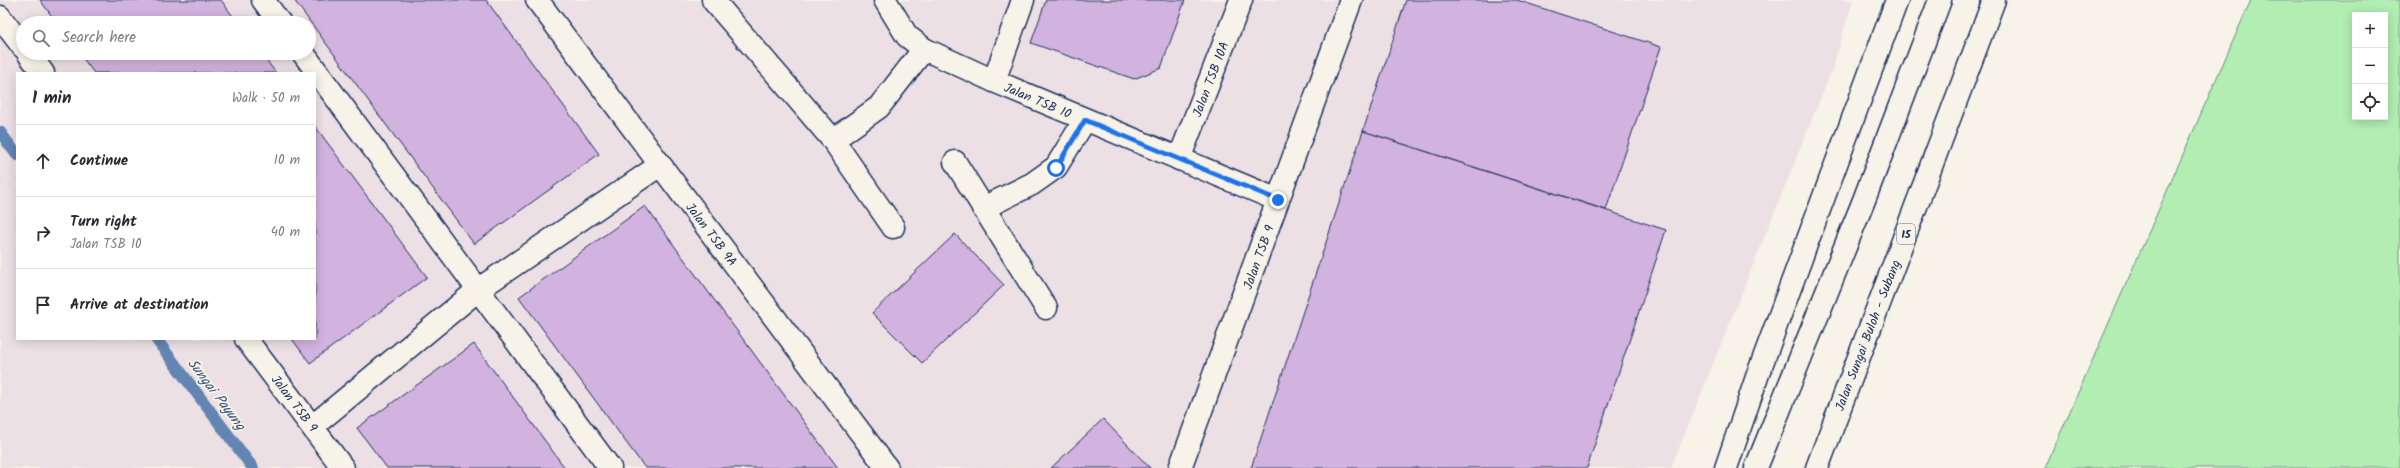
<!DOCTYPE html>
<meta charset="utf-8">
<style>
body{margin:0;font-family:Kalam,sans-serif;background:#f2f2f3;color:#2b2b33}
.controls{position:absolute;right:12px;top:12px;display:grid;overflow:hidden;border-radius:0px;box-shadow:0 2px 10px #0003}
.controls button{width:36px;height:36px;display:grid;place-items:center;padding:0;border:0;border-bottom:1px solid #e1e1e2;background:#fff;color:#2b2b33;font:20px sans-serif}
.stop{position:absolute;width:12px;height:12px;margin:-9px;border:3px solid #1a73e8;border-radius:50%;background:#fff}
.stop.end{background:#1a73e8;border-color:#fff;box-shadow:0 1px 4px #0008}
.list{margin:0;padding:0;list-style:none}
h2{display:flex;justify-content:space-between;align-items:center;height:52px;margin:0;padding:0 16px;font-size:17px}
h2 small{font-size:13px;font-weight:400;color:#7c7c81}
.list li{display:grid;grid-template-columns:26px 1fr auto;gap:12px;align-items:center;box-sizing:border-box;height:72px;padding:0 16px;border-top:1px solid #e1e1e2}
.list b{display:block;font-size:15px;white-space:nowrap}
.list p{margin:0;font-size:13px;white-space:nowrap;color:#7c7c81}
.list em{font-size:13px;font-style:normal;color:#7c7c81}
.icon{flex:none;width:22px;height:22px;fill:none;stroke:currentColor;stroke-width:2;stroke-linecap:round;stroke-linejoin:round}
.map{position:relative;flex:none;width:2400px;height:468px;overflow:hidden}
.search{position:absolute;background:#fff;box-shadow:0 2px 10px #0003;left:16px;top:16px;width:300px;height:44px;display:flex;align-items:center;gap:10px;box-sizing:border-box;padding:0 14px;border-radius:22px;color:#7c7c81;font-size:15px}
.panel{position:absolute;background:#fff;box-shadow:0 2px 10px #0003;left:16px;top:72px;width:300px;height:268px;border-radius:0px}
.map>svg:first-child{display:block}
.built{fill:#ece0e5;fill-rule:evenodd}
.green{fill:#b2edb1;stroke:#668e88;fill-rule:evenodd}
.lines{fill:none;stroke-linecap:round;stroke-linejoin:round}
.stream{stroke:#6285b3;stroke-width:12}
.building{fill:#d2b2de;stroke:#1b2f5e}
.minor-casing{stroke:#1b2f5e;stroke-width:25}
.highway-casing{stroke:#1b2f5e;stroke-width:25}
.minor{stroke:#f7f3e8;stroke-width:22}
.highway{stroke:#f7f3e8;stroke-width:22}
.route{stroke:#1a73e8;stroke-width:5}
.labels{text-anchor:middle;stroke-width:3.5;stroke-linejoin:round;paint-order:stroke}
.shield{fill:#f7f3e8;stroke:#5d6a87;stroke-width:1}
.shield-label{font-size:12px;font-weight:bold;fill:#1b2f5e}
.street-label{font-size:13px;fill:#1b2f5e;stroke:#f7f3e8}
.water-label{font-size:14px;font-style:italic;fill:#385381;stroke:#f7f3e8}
</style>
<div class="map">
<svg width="2400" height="468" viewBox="0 0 2400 468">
<rect width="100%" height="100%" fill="#f7f3e8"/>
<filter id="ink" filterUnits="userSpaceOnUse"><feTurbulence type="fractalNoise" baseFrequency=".025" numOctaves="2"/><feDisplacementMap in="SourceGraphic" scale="8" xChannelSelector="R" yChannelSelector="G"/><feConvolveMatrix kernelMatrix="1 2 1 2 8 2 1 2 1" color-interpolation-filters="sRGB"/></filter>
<g filter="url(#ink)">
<path class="built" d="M0 0H1853L1832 70 1671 468H0ZM23 23H309V53H23ZM17 73H315V339H17Z"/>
<path class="green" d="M2251 0H2400V468H2045ZM2355 15H2385V117H2355Z"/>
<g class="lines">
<g class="stream">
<polyline points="0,132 17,155"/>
<polyline points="156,339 253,468"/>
</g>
</g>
<g class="building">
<polygon points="40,0 221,0 238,23 57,23"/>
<polygon points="294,0 486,0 599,154 474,244"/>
<polygon points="1046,0 1185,0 1161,68 1134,79 1031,43"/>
<polygon points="1406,0 1517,0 1661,47 1606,210 1363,131"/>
<polygon points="79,53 261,53 276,73 94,73"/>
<polygon points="315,126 427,277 310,363 292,339 315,339"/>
<polygon points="1363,131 1666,230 1587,468 1251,468"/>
<polygon points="645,206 838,468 645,468 519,297"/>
<polygon points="955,234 1004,285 922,363 872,313"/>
<polygon points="474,344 565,468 387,468 357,428"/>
<polygon points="1103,419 1150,468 1051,468"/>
</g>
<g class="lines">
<g class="minor-casing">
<g id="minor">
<polyline points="263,0 280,23"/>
<polyline points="537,0 887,468"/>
<polyline points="713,0 833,140 893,227"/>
<polyline points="885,0 907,36 924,49 994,81 1278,200"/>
<polyline points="0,17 23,47"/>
<polyline points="28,53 43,73"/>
<polyline points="303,53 610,468"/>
<polyline points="994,81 1023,0"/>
<polyline points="833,140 879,107 924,49"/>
<polyline points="1179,159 1241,0"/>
<polyline points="955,162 1046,308"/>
<polyline points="983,208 1032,184 1056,167 1085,120"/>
<polyline points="246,339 343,468"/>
<polyline points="313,426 479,289 660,165"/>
<polyline points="1180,468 1351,0"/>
</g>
</g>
<g class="highway-casing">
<g id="highway">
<polyline points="1726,468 1758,374 1897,0"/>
<polyline points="1756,468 1864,200 1940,0"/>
<polyline points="1817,468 1994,0"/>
</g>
</g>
<use href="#minor" class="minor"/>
<use href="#highway" class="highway"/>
</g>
</g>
<g class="lines" filter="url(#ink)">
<polyline class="route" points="1056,168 1085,120 1278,200"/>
</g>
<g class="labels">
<rect class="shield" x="1897" y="224" width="18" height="20" rx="3"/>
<g class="shield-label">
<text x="1906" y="238">15</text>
</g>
<g class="street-label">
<text transform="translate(1210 79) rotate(-69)" y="5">Jalan TSB 10A</text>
<text transform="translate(1038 100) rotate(23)" y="5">Jalan TSB 10</text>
<text transform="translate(712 234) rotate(53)" y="5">Jalan TSB 9A</text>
<text transform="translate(1258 257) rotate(-70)" y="5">Jalan TSB 9</text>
<text transform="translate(1867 335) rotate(-69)" y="5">Jalan Sungai Buloh - Subang</text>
<text transform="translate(295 403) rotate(53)" y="5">Jalan TSB 9</text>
</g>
<g class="water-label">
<text transform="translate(217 394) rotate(53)" y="5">Sungai Payung</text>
</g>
</g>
</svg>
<div class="controls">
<button>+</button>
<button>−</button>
<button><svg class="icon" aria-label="locate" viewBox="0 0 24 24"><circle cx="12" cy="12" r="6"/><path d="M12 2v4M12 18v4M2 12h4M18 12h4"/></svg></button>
</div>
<div class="stop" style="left:1056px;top:168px"></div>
<div class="stop end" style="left:1278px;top:200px"></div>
<div class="search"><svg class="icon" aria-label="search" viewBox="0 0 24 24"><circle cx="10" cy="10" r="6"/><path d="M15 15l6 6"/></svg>Search here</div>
<section class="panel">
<h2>1 min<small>Walk · 50 m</small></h2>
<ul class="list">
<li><svg class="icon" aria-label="ahead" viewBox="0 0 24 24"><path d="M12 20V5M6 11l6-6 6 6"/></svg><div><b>Continue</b></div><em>10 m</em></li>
<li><svg class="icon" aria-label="right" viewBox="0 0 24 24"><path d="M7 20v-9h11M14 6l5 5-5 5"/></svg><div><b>Turn right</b><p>Jalan TSB 10</p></div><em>40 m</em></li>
<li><svg class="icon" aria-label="arrive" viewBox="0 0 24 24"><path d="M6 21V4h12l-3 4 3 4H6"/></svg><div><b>Arrive at destination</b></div></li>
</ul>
</section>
</div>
